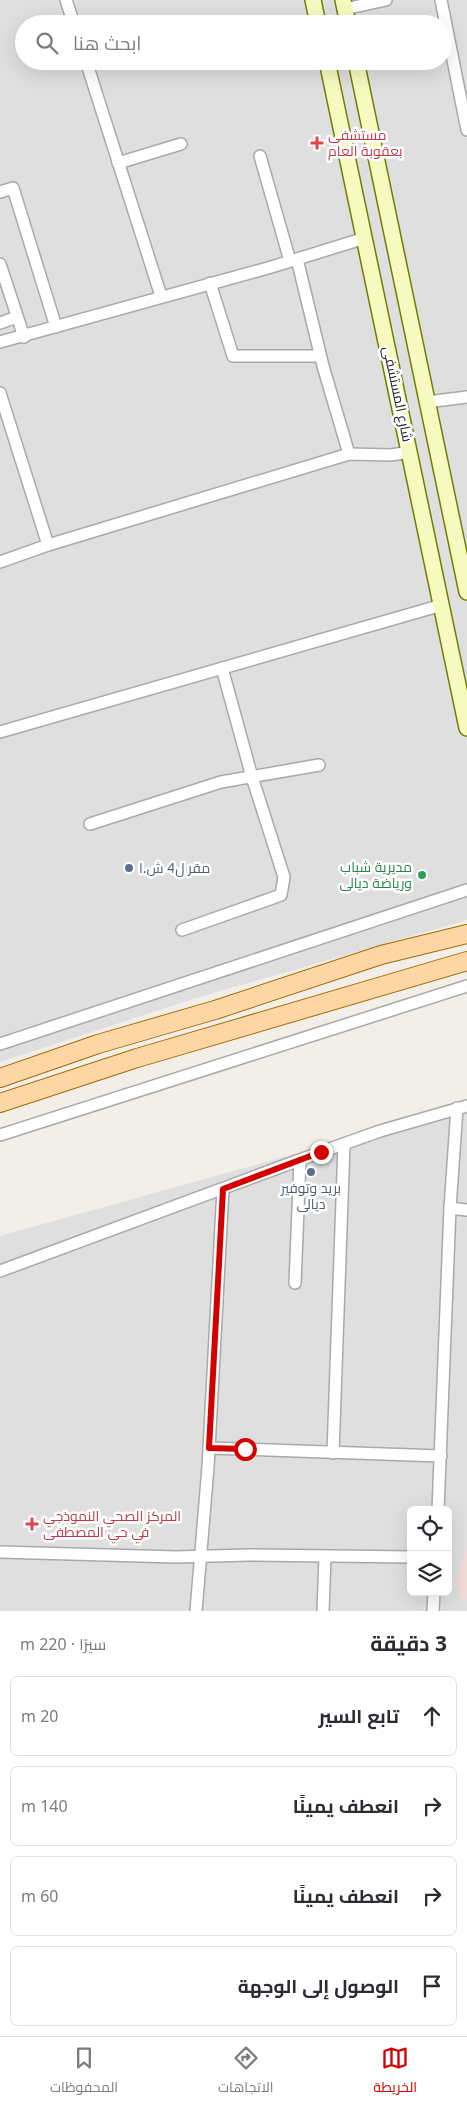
<!DOCTYPE html>
<html lang="ar">
<meta charset="utf-8">
<style>
body{margin:0;font-family:"Noto Sans",Cairo,sans-serif;background:#f2f2f3;color:#2b2b33;direction:rtl}
.controls{position:absolute;right:15px;bottom:15px;display:grid;overflow:hidden;border-radius:8px;box-shadow:0 5px 20px #0002}
.controls button{width:45px;height:45px;display:grid;place-items:center;padding:0;border:0;border-bottom:1px solid #e1e1e2;background:#fff;color:#2b2b33;font:25px sans-serif}
.stop{position:absolute;width:15px;height:15px;margin:-11px;border:4px solid #d40000;border-radius:50%;background:#fff}
.stop.end{background:#d40000;border-color:#fff;box-shadow:0 1px 5px #0008}
.list{margin:0;padding:0;list-style:none}
h2{display:flex;justify-content:space-between;align-items:center;height:65px;margin:0;padding:0 20px;font-size:21px}
h2 small{font-size:16px;font-weight:400;color:#7c7c81}
.list li{display:grid;grid-template-columns:32px 1fr auto;gap:15px;align-items:center;box-sizing:border-box;height:80px;margin:0 10px 10px;padding:0 10px;border:1px solid #e1e1e2;border-radius:8px}
.list b{display:block;font-size:19px;white-space:nowrap}
.list em{font-size:16px;font-style:normal;color:#7c7c81}
.icon{flex:none;width:28px;height:28px;fill:none;stroke:currentColor;stroke-width:2;stroke-linecap:round;stroke-linejoin:round}
.map{position:relative;flex:none;width:467px;height:1611px;overflow:hidden;direction:ltr}
.search{position:absolute;background:#fff;box-shadow:0 5px 20px #0002;left:15px;right:15px;top:15px;height:55px;display:flex;align-items:center;gap:12px;box-sizing:border-box;padding:0 18px;border-radius:28px;color:#7c7c81;font-size:19px}
.sheet{height:425px;background:#fff}
nav{display:flex;justify-content:space-around;align-items:center;box-sizing:border-box;height:70px;border-top:1px solid #e1e1e2;background:#fff;font-size:14px;color:#7c7c81}
nav a{display:grid;justify-items:center;gap:2px}
nav .on{color:#d40000}
.map>svg:first-child{display:block}
.residential{fill:#e0dfdf;fill-rule:evenodd}
.commercial{fill:#f2dad9}
.lines{fill:none;stroke-linecap:round;stroke-linejoin:round}
.street-casing{stroke:#a9a9a9;stroke-width:14}
.secondary-casing{stroke:#707d05;stroke-width:18}
.primary-casing{stroke:#a06b00;stroke-width:20}
.street{stroke:#fff;stroke-width:11}
.secondary{stroke:#f7fabf;stroke-width:15}
.primary{stroke:#fcd6a4;stroke-width:18}
.route{stroke:#d40000;stroke-width:6}
.health-dot{fill:#e0444e;stroke:#fff;stroke-width:2}
.service-dot{fill:#5c6f8a;stroke:#fff;stroke-width:2}
.leisure-dot{fill:#2e9e5b;stroke:#fff;stroke-width:2}
.labels{text-anchor:middle;stroke-width:5;stroke-linejoin:round;paint-order:stroke}
.health-label{font-size:14px;fill:#be3a42;stroke:#fff;text-anchor:start}
.street-label{font-size:14px;fill:#222;stroke:#fff}
.leisure-label{font-size:14px;fill:#27864d;stroke:#fff;text-anchor:end}
.service-label{font-size:14px;fill:#4e5e75;stroke:#fff;text-anchor:start}
</style>
<div class="map">
<svg width="467" height="1611" viewBox="0 0 467 1611">
<rect width="100%" height="100%" fill="#f2efe9"/>
<g class="residential">
<path d="M0 0H467V920L193 999 0 1062ZM24 24H443V61H24Z"/>
<path d="M467 1113V1611H0V1236L330 1144ZM411 1510H448V1592H411Z"/>
</g>
<polygon class="commercial" points="467,1550 467,1599 461,1599 456,1580"/>
<g class="lines">
<g class="street-casing">
<g id="street">
<polyline points="66,0 74,24"/>
<polyline points="441,0 467,130"/>
<polyline points="345,9 386,0"/>
<polyline points="86,61 161,296"/>
<polyline points="260,156 290,261"/>
<polyline points="118,163 181,144"/>
<polyline points="0,192 13,188 56,327"/>
<polyline points="297,259 323,366 349,454"/>
<polyline points="0,264 24,337"/>
<polyline points="210,283 233,356 320,356"/>
<polyline points="0,323 17,317"/>
<polyline points="0,342 268,268 365,238"/>
<polyline points="0,393 48,545"/>
<polyline points="427,402 467,397"/>
<polyline points="0,562 48,545 349,454 391,455 410,452"/>
<polyline points="0,732 442,605"/>
<polyline points="90,824 221,782 319,765"/>
<polyline points="182,930 281,895 284,877 252,777 222,668"/>
<polyline points="0,1044 467,890"/>
<polyline points="0,1135 467,986"/>
<polyline points="450,1208 467,1210"/>
<polyline points="0,1271 321,1152 380,1131 467,1106"/>
<polyline points="295,1283 300,1160"/>
<polyline points="209,1448 441,1456"/>
<polyline points="333,1453 344,1144"/>
<polyline points="438,1510 450,1208 457,1108"/>
<polyline points="0,1552 176,1557 248,1555 411,1557"/>
<polyline points="196,1611 208,1467 223,1189"/>
<polyline points="323,1611 325,1557"/>
<polyline points="433,1611 434,1592"/>
</g>
</g>
<g class="secondary-casing">
<g id="secondary">
<polyline points="313,0 318,24"/>
<polyline points="343,0 348,24"/>
<polyline points="327,61 467,728"/>
<polyline points="356,61 467,592"/>
</g>
</g>
<g class="primary-casing">
<g id="primary">
<polyline points="0,1078 98,1044 215,1010 381,955 467,934"/>
<polyline points="0,1103 137,1058 467,961"/>
</g>
</g>
<use href="#street" class="street"/>
<use href="#secondary" class="secondary"/>
<use href="#primary" class="primary"/>
</g>
<g class="lines">
<polyline class="route" points="245,1449 209,1448 223,1189 321,1152"/>
</g>
<g class="health-dot">
<path d="M314.5 135.5h5v5h5v5h-5v5h-5v-5h-5v-5h5z"/>
<path d="M29.5 1516.5h5v5h5v5h-5v5h-5v-5h-5v-5h5z"/>
</g>
<g class="service-dot">
<circle cx="129" cy="868" r="5"/>
<circle cx="311" cy="1172" r="5"/>
</g>
<circle class="leisure-dot" cx="422" cy="875" r="5"/>
<g class="labels">
<g class="health-label">
<text x="328" y="140">مستشفى<tspan x="328" dy="16">بعقوبة العام</tspan></text>
<text x="43" y="1521">المركز الصحي النموذجي<tspan x="43" dy="16">في حي المصطفى</tspan></text>
</g>
<g class="street-label">
<text transform="translate(398 394) rotate(78)" y="5">شارع المستشفى</text>
</g>
<g class="leisure-label">
<text x="412" y="872">مديرية شباب<tspan x="412" dy="16">ورياضة ديالى</tspan></text>
</g>
<g class="service-label">
<text x="139" y="873">مقر ل4 ش.ا</text>
<text x="311" y="1193" text-anchor="middle">بريد وتوفير<tspan x="311" dy="16">ديالى</tspan></text>
</g>
</g>
</svg>
<div class="controls">
<button><svg class="icon" aria-label="locate" viewBox="0 0 24 24"><circle cx="12" cy="12" r="6"/><path d="M12 2v4M12 18v4M2 12h4M18 12h4"/></svg></button>
<button><svg class="icon" aria-label="layers" viewBox="0 0 24 24"><path d="M12 4l9 5-9 5-9-5zM3 14l9 5 9-5"/></svg></button>
</div>
<div class="stop" style="left:245px;top:1449px"></div>
<div class="stop end" style="left:321px;top:1152px"></div>
<div class="search"><svg class="icon" aria-label="search" viewBox="0 0 24 24"><circle cx="10" cy="10" r="6"/><path d="M15 15l6 6"/></svg>ابحث هنا</div>
</div>
<section class="sheet">
<h2>3 دقيقة<small>سيرًا · 220 m</small></h2>
<ul class="list">
<li><svg class="icon" aria-label="ahead" viewBox="0 0 24 24"><path d="M12 20V5M6 11l6-6 6 6"/></svg><div><b>تابع السير</b></div><em>20 m</em></li>
<li><svg class="icon" aria-label="right" viewBox="0 0 24 24"><path d="M7 20v-9h11M14 6l5 5-5 5"/></svg><div><b>انعطف يمينًا</b></div><em>140 m</em></li>
<li><svg class="icon" aria-label="right" viewBox="0 0 24 24"><path d="M7 20v-9h11M14 6l5 5-5 5"/></svg><div><b>انعطف يمينًا</b></div><em>60 m</em></li>
<li><svg class="icon" aria-label="arrive" viewBox="0 0 24 24"><path d="M6 21V4h12l-3 4 3 4H6"/></svg><div><b>الوصول إلى الوجهة</b></div></li>
</ul>
</section>
<nav>
<a class="on"><svg class="icon" aria-label="map" viewBox="0 0 24 24"><path d="M3 6l6-2 6 2 6-2v14l-6 2-6-2-6 2zM9 4v14M15 6v14"/></svg>الخريطة</a>
<a><svg class="icon" aria-label="directions" viewBox="0 0 24 24"><path d="M12 3l9 9-9 9-9-9zM9 14v-3h6M13 9l2 2-2 2"/></svg>الاتجاهات</a>
<a><svg class="icon" aria-label="saved" viewBox="0 0 24 24"><path d="M7 4h10v16l-5-4-5 4z"/></svg>المحفوظات</a>
</nav>
